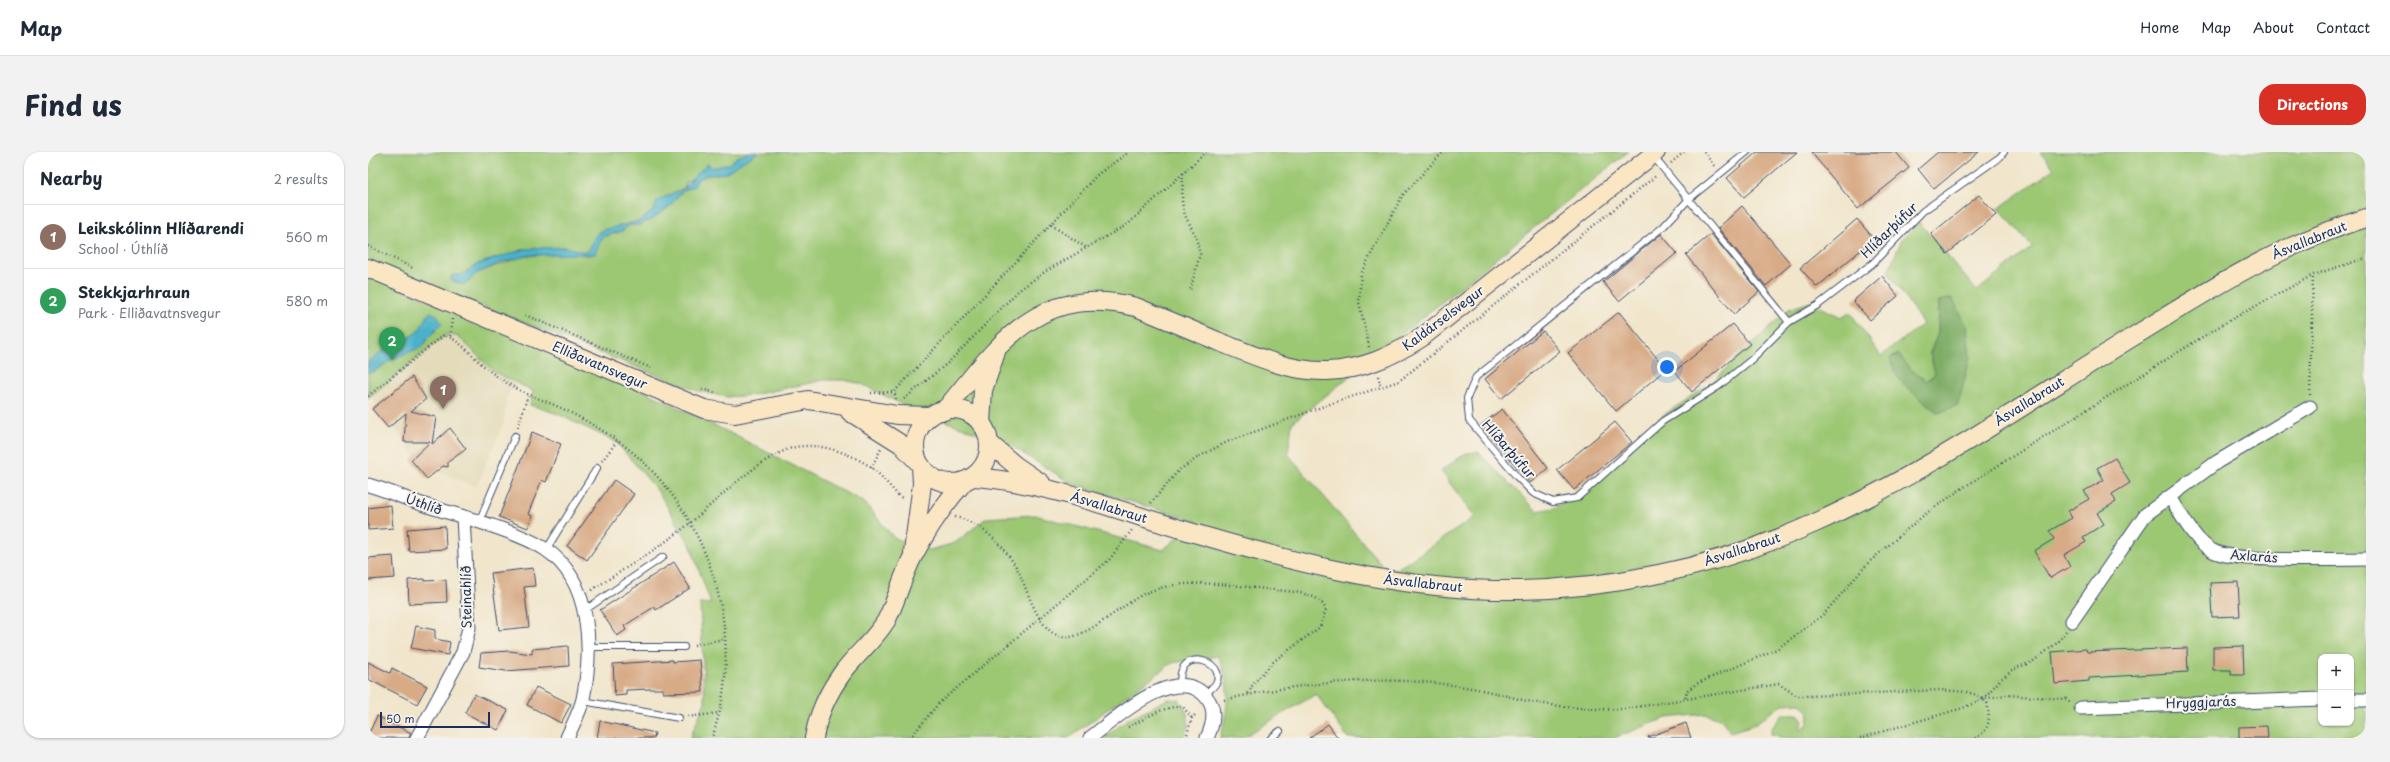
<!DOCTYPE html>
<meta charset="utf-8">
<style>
body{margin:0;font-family:"Playpen Sans",sans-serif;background:#f2f2f3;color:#1f2937}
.controls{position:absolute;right:12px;bottom:12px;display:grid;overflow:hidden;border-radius:8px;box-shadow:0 1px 3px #0004}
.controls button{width:36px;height:36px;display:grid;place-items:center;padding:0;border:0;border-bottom:1px solid #e0e1e3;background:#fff;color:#1f2937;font:20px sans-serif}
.scale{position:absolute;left:12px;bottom:10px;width:110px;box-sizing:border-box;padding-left:4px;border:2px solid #1b2f5e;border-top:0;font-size:11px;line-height:14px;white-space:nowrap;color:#1b2f5e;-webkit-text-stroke:3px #f7f3e8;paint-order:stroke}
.you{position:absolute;left:1299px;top:215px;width:14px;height:14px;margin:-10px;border:3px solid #fff;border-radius:50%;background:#1a73e8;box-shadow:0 0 0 6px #1a73e833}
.badge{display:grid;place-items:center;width:26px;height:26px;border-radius:50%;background:#d93025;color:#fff;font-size:13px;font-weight:700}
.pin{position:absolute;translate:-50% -33px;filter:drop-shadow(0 1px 2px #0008)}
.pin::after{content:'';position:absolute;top:21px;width:14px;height:12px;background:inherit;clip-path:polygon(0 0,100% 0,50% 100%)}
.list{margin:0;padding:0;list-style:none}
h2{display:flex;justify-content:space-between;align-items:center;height:52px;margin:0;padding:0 16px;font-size:17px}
h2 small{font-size:13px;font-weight:400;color:#747a83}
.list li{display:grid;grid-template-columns:26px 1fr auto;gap:12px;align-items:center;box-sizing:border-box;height:64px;padding:0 16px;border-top:1px solid #e0e1e3}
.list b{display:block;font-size:15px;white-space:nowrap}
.list p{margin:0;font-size:13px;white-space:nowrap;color:#747a83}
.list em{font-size:13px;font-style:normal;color:#747a83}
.map{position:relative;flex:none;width:1998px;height:586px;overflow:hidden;border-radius:16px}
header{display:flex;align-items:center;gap:24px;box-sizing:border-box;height:56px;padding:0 20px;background:#fff;border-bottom:1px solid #e0e1e3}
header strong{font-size:19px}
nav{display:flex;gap:22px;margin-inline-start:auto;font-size:14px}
.intro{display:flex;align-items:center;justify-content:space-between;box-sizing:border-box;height:96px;padding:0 24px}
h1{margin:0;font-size:28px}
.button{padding:10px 18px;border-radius:16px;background:#d93025;color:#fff;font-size:14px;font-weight:700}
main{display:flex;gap:24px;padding:0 24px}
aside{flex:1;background:#fff;border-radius:16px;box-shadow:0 1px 3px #0004}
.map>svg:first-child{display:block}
.built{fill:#e3dbba}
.green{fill:#9cc773;stroke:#5c7b68;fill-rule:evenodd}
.forest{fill:#7dac65;stroke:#4c6e62}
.water{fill:#4ab1c9;stroke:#327094}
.building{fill:#d8ab87}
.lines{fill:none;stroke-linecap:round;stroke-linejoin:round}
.lane-casing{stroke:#3b4a6e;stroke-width:8}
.street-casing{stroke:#3b4a6e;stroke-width:15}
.secondary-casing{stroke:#3b4a6e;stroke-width:20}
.path{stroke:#3b4a6e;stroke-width:2.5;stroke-dasharray:1 3;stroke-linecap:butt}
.lane{stroke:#fff;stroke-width:6}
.street{stroke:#fff;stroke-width:13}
.secondary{stroke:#fbe6c4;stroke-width:18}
.labels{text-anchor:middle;stroke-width:4;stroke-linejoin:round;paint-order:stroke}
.street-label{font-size:13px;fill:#1b2f5e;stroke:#f7f3e8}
</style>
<header>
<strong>Map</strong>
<nav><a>Home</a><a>Map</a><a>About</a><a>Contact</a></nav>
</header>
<div class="intro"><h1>Find us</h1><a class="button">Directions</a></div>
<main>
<aside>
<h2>Nearby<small>2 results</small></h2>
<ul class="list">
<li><span class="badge" style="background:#8d6e63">1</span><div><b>Leikskólinn Hlíðarendi</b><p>School · Úthlíð</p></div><em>560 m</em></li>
<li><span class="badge" style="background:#2e9e5b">2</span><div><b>Stekkjarhraun</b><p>Park · Elliðavatnsvegur</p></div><em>580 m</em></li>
</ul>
</aside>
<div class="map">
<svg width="1998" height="586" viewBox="0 0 1998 586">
<rect width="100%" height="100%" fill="#f7f3e8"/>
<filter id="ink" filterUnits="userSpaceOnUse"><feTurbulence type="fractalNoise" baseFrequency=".025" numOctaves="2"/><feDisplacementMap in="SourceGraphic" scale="8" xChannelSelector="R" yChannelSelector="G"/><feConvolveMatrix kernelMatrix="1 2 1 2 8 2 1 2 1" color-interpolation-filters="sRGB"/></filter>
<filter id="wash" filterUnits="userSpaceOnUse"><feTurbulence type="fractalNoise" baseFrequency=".012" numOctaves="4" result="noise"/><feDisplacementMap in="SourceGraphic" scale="16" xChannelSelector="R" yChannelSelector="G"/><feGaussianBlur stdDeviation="0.9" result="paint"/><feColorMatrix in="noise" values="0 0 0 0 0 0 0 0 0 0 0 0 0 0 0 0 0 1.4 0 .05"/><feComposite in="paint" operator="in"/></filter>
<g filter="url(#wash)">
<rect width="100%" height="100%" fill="#f1e6cc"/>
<polygon class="built" points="77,182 91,185 126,220 148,232 139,244 136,270 108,335 53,312 0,240 0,230"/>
<g class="green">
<path d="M0 0H382L369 5 361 12 343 16 341 12 329 24 318 30 316 36 289 49 286 58 271 69 235 78 227 84 221 98 216 100 198 95 157 97 110 112 93 123 83 124V128L93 132 99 130 109 121 153 105 186 101 222 103 235 85 254 79 262 73H271L284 67 301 55 314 39 323 36 330 27 340 23 357 21 390 0H1260L924 271 920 302 1019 419 1029 417 1107 365 1073 319 1098 301 1110 300 1169 359 1186 356 1215 337 1253 307 1294 264 1341 233 1421 157 1442 150 1473 165 1482 160 1513 204 1555 172 1520 120 1534 87 1551 70 1609 139 1664 95 1631 56 1686 17 1673 0H1998V586H1416L1403 582V577L1415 562H1430L1435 568 1432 578 1440 572 1441 560 1431 551 1415 552 1385 573 1362 580 1354 568 1338 562 1298 566 1246 586H1211L1210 583 1201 586H980L948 542 874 586H852C861 554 863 535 850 504L804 511 700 586H322L337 550 332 451 343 452 322 392 289 338 248 290 190 262 162 253 165 239 126 220 91 185 79 182 0 246V123L272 237 362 281 496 350 526 386 562 398 587 391 618 366 667 363 795 398 829 369 706 333 640 292 541 256 494 232 476 228H456L385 243 358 245 327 238 0 109ZM1571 149 1570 261C1555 247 1539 236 1525 220L1531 202 1539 214 1558 230 1567 222 1562 201 1570 181ZM1953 505H1983V571H1953Z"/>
<path d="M800 547 812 548C820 561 825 573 814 586H736L760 567Z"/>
</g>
<path class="forest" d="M1584 146 1599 174 1602 206 1590 253 1570 261C1550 243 1528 233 1522 206L1531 202 1539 214 1558 229 1567 222 1562 201 1570 181 1571 149Z"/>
<g class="water">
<path d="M382 0H390L357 21 340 23 330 27 326 34 314 39 301 55 284 67 271 73H262L254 79 234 85 227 102 162 103 135 110 109 121 97 132H93L83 128 84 123H93L110 112 157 97 198 95 216 100 219 99 223 95 227 84 235 78 272 69 286 58 289 49 316 36C321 29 333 17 340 12L345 16 361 12 369 5Z"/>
<polygon points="62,160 69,163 74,172 59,187 56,194 23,208 7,219 0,221 0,210 28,189 41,186 51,178"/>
</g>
<g id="blocks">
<g class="building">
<polygon points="1389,0 1429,0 1376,45 1359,26"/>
<polygon points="1443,0 1528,0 1541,16 1490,57"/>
<polygon points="1570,0 1611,0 1566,37 1550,17"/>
<polygon points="1611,43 1628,63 1579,102 1563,82"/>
<polygon points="1374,54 1423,112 1398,134 1350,76"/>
<polygon points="1489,67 1506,87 1449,135 1432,116"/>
<polygon points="1293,82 1309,101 1251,149 1235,130"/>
<polygon points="1343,82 1391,140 1366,162 1318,103"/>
<polygon points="1514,124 1530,144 1502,168 1485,149"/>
<polygon points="1251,160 1298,217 1248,259 1200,201"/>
<polygon points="1365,172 1382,192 1324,240 1307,219"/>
<polygon points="1175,179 1192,199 1133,247 1117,227"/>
<polygon points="44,225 58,247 43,259 68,265 64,292 82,276 98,297 80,310 80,315 75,314 59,327 43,308 62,290 36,290 38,261 20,276 4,257"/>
<polygon points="1134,257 1180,316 1162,331 1113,273"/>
<polygon points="1247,270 1264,290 1206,338 1189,318"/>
<polygon points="164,280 193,292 178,330 174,328 164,352 160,362 164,364 160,376 131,365"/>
<polygon points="1747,306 1762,331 1744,342 1748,350 1729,361 1736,372 1715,385 1718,390 1696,403 1702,415 1682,426 1666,399 1686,387 1681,379 1704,366 1700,359 1721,347 1716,339 1736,328 1729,316"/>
<polygon points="246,328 266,342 219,408 199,394"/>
<polygon points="23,353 25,376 0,378 0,356"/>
<polygon points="77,374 78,397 41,399 39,377"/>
<polygon points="25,404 27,426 0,428 0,406"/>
<polygon points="306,410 322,436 288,458 286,455 256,474 258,478 249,484 232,458"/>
<polygon points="165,416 167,434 156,435 161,475 131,478 123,421"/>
<polygon points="57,427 57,429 78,428 79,450 41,452 40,428"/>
<polygon points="1870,430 1872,464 1844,465 1842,431"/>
<polygon points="48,474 67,478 67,487 82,490 80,503 43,496"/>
<polygon points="200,494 201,514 138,519 111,515 113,501 141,499 164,502 164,497"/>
<polygon points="1875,494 1876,523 1863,523 1863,518 1845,518 1845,495"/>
<polygon points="1819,496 1820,520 1721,526 1721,529 1687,532 1684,500 1718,497 1719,500"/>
<polygon points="305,508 305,510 332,508 335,540 295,541 295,537 284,537 258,538 258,543 247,544 245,512"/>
<polygon points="0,510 22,521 24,516 59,534 49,552 0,527"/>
<polygon points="168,535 203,552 193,571 159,553"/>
<polygon points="106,542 140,558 130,578 97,561"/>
<polygon points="9,564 43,581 41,586 6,586 0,583"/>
<polygon points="232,569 287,581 286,586 229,586"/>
<polygon points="1318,571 1323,586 1280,586 1280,585"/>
<polygon points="960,572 970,586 941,586"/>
<polygon points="1899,574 1900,586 1871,586 1871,575"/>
</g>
</g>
</g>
<g filter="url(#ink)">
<use href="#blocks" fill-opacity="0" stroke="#3b4a6e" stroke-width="1"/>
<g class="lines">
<g class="lane-casing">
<g id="lane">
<polyline points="1379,0 1321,47 1295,75 1108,225 1099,246 1101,268 1149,325 1165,341 1185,350 1209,346 1295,269 1351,234 1384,207 1421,170 1450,153 1505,111 1555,59 1632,5 1636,0"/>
<polyline points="1285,4 1421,170"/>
<polyline points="111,370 147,284"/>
<polyline points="178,398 229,316"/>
<polyline points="217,458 295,405"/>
<polyline points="219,495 316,495"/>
<path d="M812 533C812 529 812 522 814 518 822 498 858 512 848 531 846 535 840 539 837 543"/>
<polyline points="215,549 311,566"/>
<polyline points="903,586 912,579"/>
</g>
</g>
<g class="street-casing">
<g id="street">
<path d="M0 333C22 339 42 349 63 355 95 365 149 379 177 397 224 428 225 498 215 547 212 560 204 574 199 586"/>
<path d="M1802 345C1813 362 1826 389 1845 399 1868 411 1968 407 1998 407"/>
<polyline points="1704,469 1777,363 1849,310 1942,255"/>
<polyline points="1983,548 1998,548"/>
<polyline points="1713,556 1953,547"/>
<polyline points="49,586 95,500 101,476 95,365"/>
<path d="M722 586C747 567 810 508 839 546 849 558 845 573 839 586"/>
</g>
</g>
<g class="secondary-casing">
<g id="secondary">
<polyline points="0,116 336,257 367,262 440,248 529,263 563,264"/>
<circle cx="584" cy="294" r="37"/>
<path d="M576 259C631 192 670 131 768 155 795 166 822 177 849 189 885 203 920 220 959 219 994 218 1024 204 1053 186L1288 0"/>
<polyline points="482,260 533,292 550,310"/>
<polyline points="613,272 615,238 628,200"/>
<polyline points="621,291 648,314 673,331"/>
<path d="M606 325C676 330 743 356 809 376 912 407 1018 435 1126 438 1235 440 1348 416 1447 371 1561 320 1665 246 1771 181 1848 134 1911 93 1998 66"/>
<polyline points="545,400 554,332 553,314"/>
<path d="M446 586C450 562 461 539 475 520 489 502 506 488 518 469 529 448 534 425 545 404 559 378 576 352 596 330"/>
</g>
</g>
<g class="path">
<polyline points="1336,0 1347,15"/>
<polyline points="1303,11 1316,0"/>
<polyline points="815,21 814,51 817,63 828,85 832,102 822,139"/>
<polyline points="683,73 719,96"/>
<polyline points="0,94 45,116"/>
<polyline points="157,163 283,216"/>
<polyline points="82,184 84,167"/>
<polyline points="1001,195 991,150 993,121 1034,44 1075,0"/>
<polyline points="1010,224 1013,235"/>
<polyline points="334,237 348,241"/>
<polyline points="503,241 526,240"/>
<polyline points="1942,243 1945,123"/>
<path d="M0 244 76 183C92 188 104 204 116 214 127 224 139 231 151 238 162 244 173 247 184 252 207 262 230 275 250 289 329 346 371 452 354 548 352 561 348 573 344 586"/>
<polyline points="528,247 526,240 730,22 761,0"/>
<polyline points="536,247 581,210 650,139 678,119 760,72 838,0"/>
<polyline points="150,275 160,243"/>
<polyline points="234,309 249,289"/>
<polyline points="503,316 513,297"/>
<polyline points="783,351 810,319 832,304 859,290 956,254 1031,229 1289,23"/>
<path d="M587 365C612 370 634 392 647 413 659 433 668 479 694 485 715 490 757 450 778 441 815 425 860 433 898 437 913 439 930 439 943 444 951 447 955 451 958 458L952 475 906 509 885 532 880 542"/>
<path d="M224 438C257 416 292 396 322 371 352 346 381 314 418 298 444 287 482 300 504 316 514 324 522 335 531 344L536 347"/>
<polyline points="326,493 356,487"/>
<polyline points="1317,546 1320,538 1328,532 1409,497 1455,463 1501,410 1556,363 1596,335 1855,172 1945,123 1998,106"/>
<polyline points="1615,547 1633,527 1648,516 1664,510 1689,491 1698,479"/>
<path d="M856 548C934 530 1017 522 1097 535 1118 538 1139 544 1159 549 1191 555 1223 558 1256 557L1411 532 1429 544H1443L1570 538 1599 540 1609 543 1619 551C1622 567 1623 578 1607 586"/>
<polyline points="320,565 351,561"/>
<path d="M760 575C778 567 795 553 815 555L824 566"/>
<polyline points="542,586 571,551 741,408 764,378"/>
<polyline points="818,586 824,566 829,561"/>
<polyline points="1492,586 1595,556 1615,547 1637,543 1698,547 1702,550"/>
</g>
<use href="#lane" class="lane"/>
<use href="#street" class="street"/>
<use href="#secondary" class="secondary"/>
</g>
</g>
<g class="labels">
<g class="street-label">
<text transform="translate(1521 78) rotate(-44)" y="5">Hlíðarþúfur</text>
<text transform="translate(1941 88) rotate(-22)" y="5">Ásvallabraut</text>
<text transform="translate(1075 166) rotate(-37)" y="5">Kaldárselsvegur</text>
<text transform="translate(232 213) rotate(23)" y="5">Elliðavatnsvegur</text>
<text transform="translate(1661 249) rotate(-32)" y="5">Ásvallabraut</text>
<text transform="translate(1141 297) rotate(49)" y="5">Hlíðarþúfur</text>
<text transform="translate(56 352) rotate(19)" y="5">Úthlíð</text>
<text transform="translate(741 355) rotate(17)" y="5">Ásvallabraut</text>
<text transform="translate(1374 397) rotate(-18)" y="5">Ásvallabraut</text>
<text transform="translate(1886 404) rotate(4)" y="5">Axlarás</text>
<text transform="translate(1055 431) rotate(6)" y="5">Ásvallabraut</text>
<text transform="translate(98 445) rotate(-91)" y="5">Steinahlíð</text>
<text transform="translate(1833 550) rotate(-2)" y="5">Hryggjarás</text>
</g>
</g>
</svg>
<div class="controls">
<button>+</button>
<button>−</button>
</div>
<div class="scale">50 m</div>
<div class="you"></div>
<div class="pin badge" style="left:75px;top:257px;background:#8d6e63">1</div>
<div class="pin badge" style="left:24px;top:208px;background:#2e9e5b">2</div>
</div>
</main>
